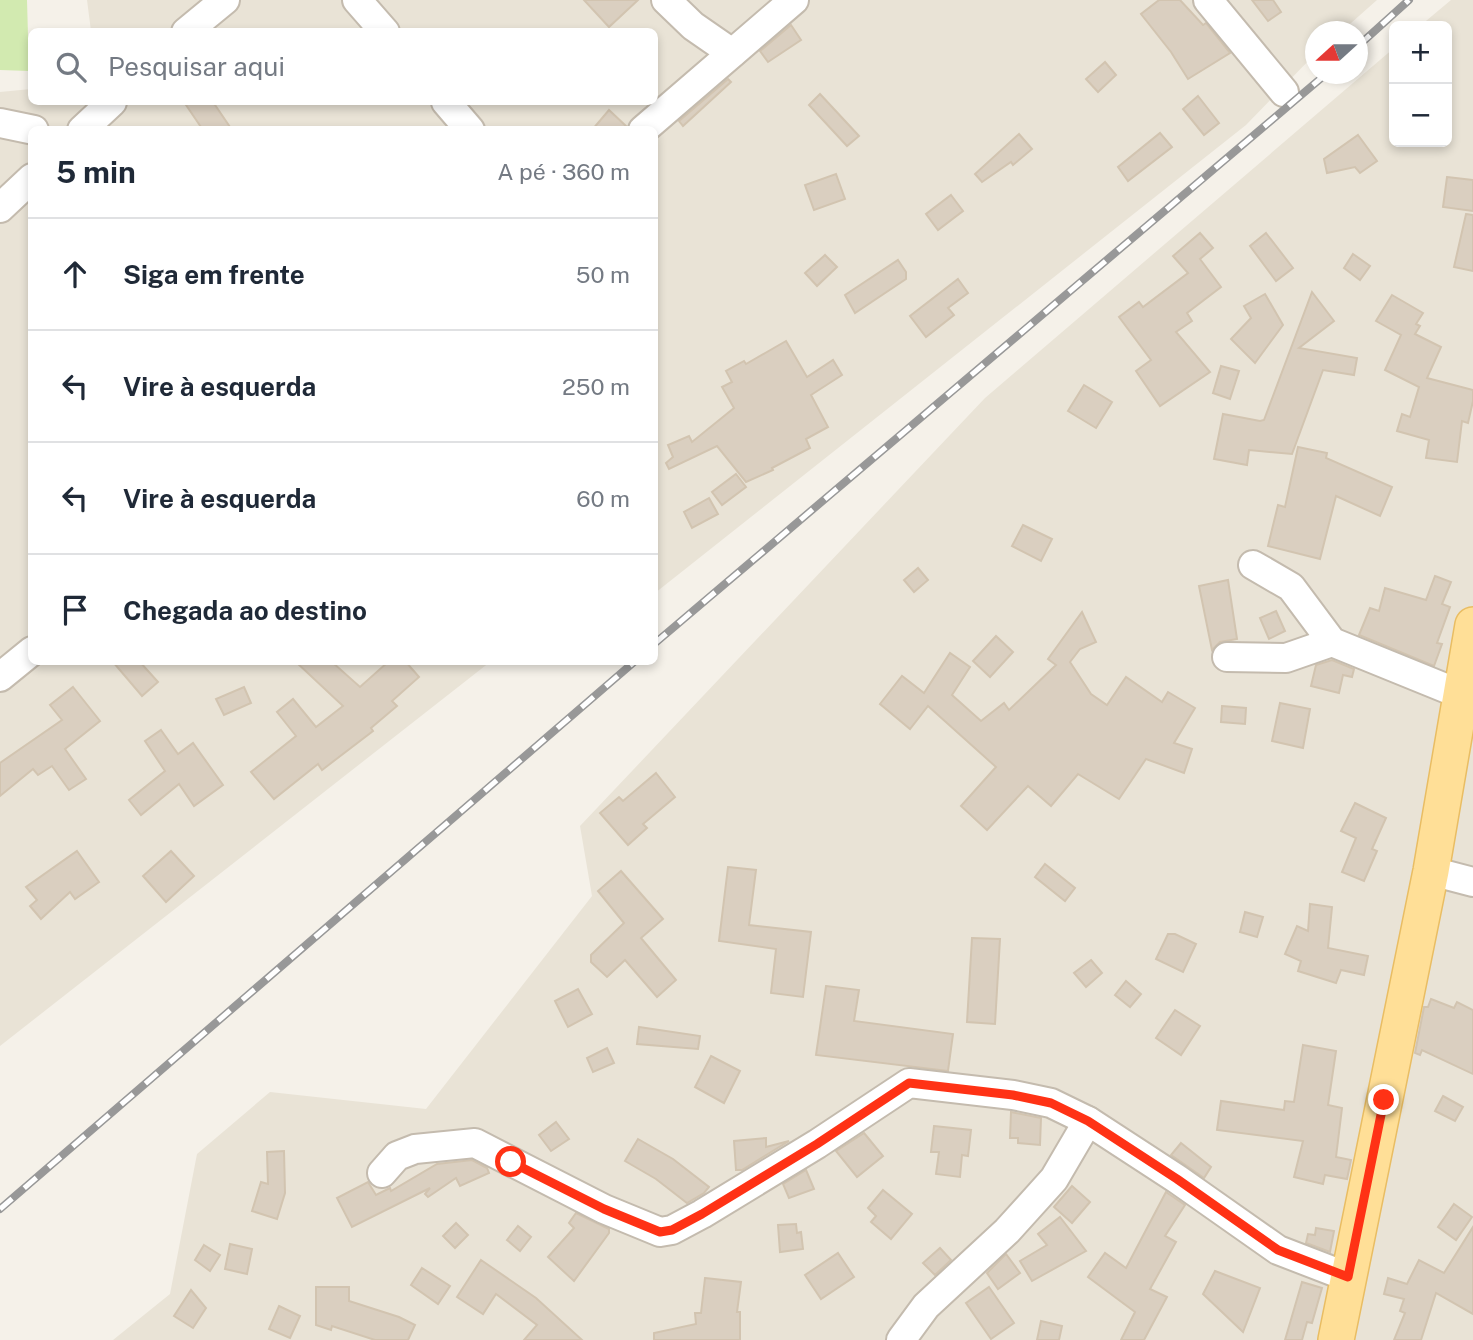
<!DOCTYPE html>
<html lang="pt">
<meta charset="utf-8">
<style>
body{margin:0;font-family:"Public Sans",sans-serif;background:#f6f6f7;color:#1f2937}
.controls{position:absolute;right:21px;top:21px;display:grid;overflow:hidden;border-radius:10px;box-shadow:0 4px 10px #0003}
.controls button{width:63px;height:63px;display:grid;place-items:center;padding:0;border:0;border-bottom:2px solid #e0e1e3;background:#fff;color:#1f2937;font:35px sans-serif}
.compass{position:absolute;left:1305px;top:21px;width:63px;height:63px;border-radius:50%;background:#fff;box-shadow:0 4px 10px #0003;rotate:249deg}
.stop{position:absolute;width:21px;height:21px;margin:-16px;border:5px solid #ff3215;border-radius:50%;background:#fff}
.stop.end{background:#ff3215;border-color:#fff;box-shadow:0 2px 7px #0008}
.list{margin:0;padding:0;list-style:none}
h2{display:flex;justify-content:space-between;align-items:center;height:91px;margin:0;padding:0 28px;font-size:30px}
h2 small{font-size:23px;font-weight:400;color:#747a83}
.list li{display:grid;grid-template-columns:46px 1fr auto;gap:21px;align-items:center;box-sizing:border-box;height:112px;padding:0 28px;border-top:2px solid #e0e1e3}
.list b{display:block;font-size:26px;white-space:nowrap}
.list em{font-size:23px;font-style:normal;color:#747a83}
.icon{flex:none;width:38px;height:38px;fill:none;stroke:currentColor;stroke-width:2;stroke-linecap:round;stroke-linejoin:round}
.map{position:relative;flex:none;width:1473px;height:1340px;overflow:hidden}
.search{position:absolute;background:#fff;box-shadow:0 4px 10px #0003;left:28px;top:28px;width:630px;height:77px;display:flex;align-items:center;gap:18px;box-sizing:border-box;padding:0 24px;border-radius:10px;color:#747a83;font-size:26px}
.panel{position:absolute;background:#fff;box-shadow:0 4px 10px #0003;left:28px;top:126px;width:630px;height:539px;border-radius:10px}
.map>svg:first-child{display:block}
.residential{fill:#e9e3d6}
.green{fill:#d2eab0}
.building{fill:#dacfc0;stroke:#d2c4b0;stroke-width:2}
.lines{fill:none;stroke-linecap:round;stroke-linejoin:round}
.minor-casing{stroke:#c4bbae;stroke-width:32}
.major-casing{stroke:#e9bd63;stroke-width:38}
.minor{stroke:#fff;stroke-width:28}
.major{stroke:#ffdf97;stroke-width:35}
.rail-casing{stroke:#989898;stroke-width:8}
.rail{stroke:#fff;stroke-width:5;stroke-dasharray:16;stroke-linecap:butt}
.route{stroke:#ff3215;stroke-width:9}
</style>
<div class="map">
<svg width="1473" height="1340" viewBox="0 0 1473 1340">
<rect width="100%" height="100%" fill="#f5f1e9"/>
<g class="residential">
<polygon points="87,0 1377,0 1342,31 1316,32 1315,54 1246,125 655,593 654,130 32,130 32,662 490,662 0,1046 0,92 31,89 32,102 654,102 654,32 91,31"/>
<polygon points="1451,0 1473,0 1473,1340 113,1340 170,1294 197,1154 270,1092 426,1109 592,896 580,826 985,398 1394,48 1394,142 1447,142 1447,26 1420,26"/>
</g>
<polygon class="green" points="0,0 27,0 29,71 0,70"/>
<g class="building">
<polygon points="584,0 638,0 609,27"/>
<polygon points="1159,0 1180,0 1203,25 1206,23 1230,53 1188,79 1171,52 1141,14"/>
<polygon points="1252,0 1273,0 1281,12 1268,21"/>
<polygon points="791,25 801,40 768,62 760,51"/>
<polygon points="1105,62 1116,75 1098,92 1086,79"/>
<polygon points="728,79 731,82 683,126 679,121"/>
<polygon points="820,94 859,136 847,146 809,105"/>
<polygon points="1198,96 1219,123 1204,135 1183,109"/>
<polygon points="184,102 213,102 232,130 203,130"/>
<polygon points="609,110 627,127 627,130 592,130"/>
<polygon points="1160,133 1172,147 1128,181 1118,167"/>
<polygon points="1019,134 1032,149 1013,165 1011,162 982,182 975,174"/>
<polygon points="1358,135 1377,161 1360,173 1355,167 1327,173 1324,159"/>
<polygon points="836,174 845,199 814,210 805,185"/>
<polygon points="1447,177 1473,180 1473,211 1443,207"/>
<polygon points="951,195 963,211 938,230 926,214"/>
<polygon points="1466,214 1473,215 1473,271 1454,267"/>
<polygon points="1200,233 1213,248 1200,259 1221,287 1187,313 1192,321 1176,332 1210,372 1160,406 1136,371 1151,360 1119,317 1139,302 1143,307 1188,273 1173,256"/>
<polygon points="1266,233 1293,268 1276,281 1250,246"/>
<polygon points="1353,254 1370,266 1360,280 1344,268"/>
<polygon points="825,255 837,267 817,286 805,273"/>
<polygon points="898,260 906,272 906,279 855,313 845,295"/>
<polygon points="958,279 968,293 948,308 954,315 926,337 910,316"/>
<polygon points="1312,292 1334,321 1299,348 1357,358 1354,375 1323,370 1292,454 1249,450 1247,465 1214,459 1223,414 1260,421 1264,420"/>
<polygon points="1265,294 1283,325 1255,363 1231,339 1251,318 1244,306"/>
<polygon points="1392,295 1423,313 1416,324 1420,326 1415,334 1441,347 1427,378 1473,390 1473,401 1468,423 1462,421 1457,462 1426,458 1429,440 1397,431 1402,414 1410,417 1419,387 1385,370 1401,335 1376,321"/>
<polygon points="786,341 807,377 833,360 842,375 811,395 828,427 806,439 810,448 772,468 773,470 746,482 717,446 669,469 666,463 673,457 668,445 689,436 692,442 734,408 722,387 732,382 726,371 744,361 746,364"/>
<polygon points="1221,366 1239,371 1230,399 1213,393"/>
<polygon points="1084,385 1112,402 1096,428 1068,411"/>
<polygon points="1298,447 1327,453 1326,458 1392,487 1380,516 1336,496 1320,559 1268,546 1278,505 1285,507"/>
<polygon points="736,474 746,487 722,505 712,492"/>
<polygon points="709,498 718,514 692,528 684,512"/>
<polygon points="1023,525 1052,539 1041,561 1012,546"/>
<polygon points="918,568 928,580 914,592 904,580"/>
<polygon points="1435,576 1451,582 1442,604 1450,607 1437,643 1442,644 1434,666 1359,635 1370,608 1379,611 1385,588 1426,600"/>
<polygon points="1228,580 1237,639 1220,642 1212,650 1199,586"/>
<polygon points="1276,611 1285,631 1269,639 1260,618"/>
<polygon points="1082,612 1096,642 1080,649 1070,662 1091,694 1107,705 1126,677 1162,702 1168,692 1195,708 1174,743 1192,749 1184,773 1146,759 1119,799 1078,774 1051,806 1028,786 987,830 961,806 996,767 928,706 910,729 880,704 902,676 924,693 950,653 970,667 952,695 981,721 1004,703 1009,710 1056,665 1048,659"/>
<polygon points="996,636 1013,652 990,677 973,661"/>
<polygon points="1332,660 1354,669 1352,677 1343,675 1339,693 1311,686 1316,665"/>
<polygon points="113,662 140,662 158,682 142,696"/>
<polygon points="296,662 332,662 360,687 388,662 406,662 419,677 392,701 397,706 371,728 373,731 322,770 318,764 274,799 251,772 296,736 277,712 293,699 316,727 343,706"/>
<polygon points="73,687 100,721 65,749 86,779 69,790 52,766 38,775 33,769 0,796 0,763 62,720 50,705"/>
<polygon points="244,687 251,703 224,715 216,699"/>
<polygon points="1280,703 1310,709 1303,748 1272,741"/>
<polygon points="1222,706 1246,708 1245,724 1221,722"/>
<polygon points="161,730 178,754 193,743 223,785 194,806 179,784 141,815 129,800 165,771 145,741"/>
<polygon points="656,773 675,797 643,824 647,828 628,845 600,813 619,797 623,801"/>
<polygon points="1355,803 1386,818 1372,849 1377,851 1364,881 1342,872 1356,838 1341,831"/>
<polygon points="77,851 99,882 75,899 70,892 41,919 30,906 37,900 26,887"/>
<polygon points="171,851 194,876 166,902 143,876"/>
<polygon points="1045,864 1075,888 1065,901 1035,877"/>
<polygon points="728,867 756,870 749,925 811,932 803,997 771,993 776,949 719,941"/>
<polygon points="621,871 663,919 641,938 676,980 657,997 625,960 607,977 591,962 591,955 624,923 598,891"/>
<polygon points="1310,904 1332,907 1328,948 1368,956 1364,975 1341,970 1336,983 1298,971 1301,961 1285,954 1297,926 1308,931"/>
<polygon points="1245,912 1263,917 1257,937 1240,932"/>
<polygon points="1168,934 1175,934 1196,944 1183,972 1156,959"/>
<polygon points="972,938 1000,939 995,1024 967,1022"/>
<polygon points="1091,960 1102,973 1086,987 1074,973"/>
<polygon points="1126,981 1141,994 1130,1007 1115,995"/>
<polygon points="826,986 859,990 854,1021 953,1034 948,1071 816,1055"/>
<polygon points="578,989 592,1014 568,1027 555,1001"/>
<polygon points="1431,999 1454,1008 1457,1002 1473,1010 1473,1074 1422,1050 1420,1055 1415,1053 1424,1007 1428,1007"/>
<polygon points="1175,1010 1200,1026 1181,1055 1156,1038"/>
<polygon points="639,1027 700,1036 698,1049 637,1044"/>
<polygon points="1303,1045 1336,1051 1328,1105 1342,1108 1336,1157 1351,1160 1347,1179 1325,1175 1323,1184 1294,1177 1303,1141 1217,1130 1221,1101 1284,1110 1285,1101 1294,1102"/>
<polygon points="607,1048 614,1063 593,1072 587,1058"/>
<polygon points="711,1056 740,1071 724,1103 695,1087"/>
<polygon points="1443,1096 1463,1107 1455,1121 1435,1111"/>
<polygon points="1011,1112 1041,1118 1040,1145 1018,1143 1018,1138 1010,1138"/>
<polygon points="556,1122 569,1139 551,1151 539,1135"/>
<polygon points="934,1126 971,1130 968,1156 962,1155 960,1177 936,1174 939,1152 931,1152"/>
<polygon points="864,1133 883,1156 857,1177 836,1151"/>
<polygon points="766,1138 766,1147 789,1141 742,1170 736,1170 734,1141"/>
<polygon points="638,1139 673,1159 709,1187 704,1193 687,1203 656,1179 625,1161"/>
<polygon points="1181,1143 1211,1167 1204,1178 1171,1155"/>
<polygon points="284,1151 285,1193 277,1219 252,1211 261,1182 268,1184 267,1152"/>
<polygon points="472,1160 487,1168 489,1173 460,1186 456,1178 428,1197 425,1194 430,1188 352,1227 337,1198 368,1182 376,1195 390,1188 391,1191 437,1164"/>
<polygon points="806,1170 814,1189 789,1198 783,1184"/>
<polygon points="1072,1186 1090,1202 1072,1223 1054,1207"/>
<polygon points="883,1190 912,1214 891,1239 871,1222 876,1216 868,1208"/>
<polygon points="1166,1192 1185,1205 1165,1236 1176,1242 1150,1289 1167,1297 1144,1340 1121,1340 1135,1312 1088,1277 1105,1253 1126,1268"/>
<polygon points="1454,1204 1472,1217 1456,1240 1438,1227"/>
<polygon points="576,1213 609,1229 609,1233 574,1281 548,1257 574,1228 569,1223"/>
<polygon points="1060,1217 1086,1251 1032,1281 1020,1261 1047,1245 1038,1234"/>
<polygon points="456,1223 468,1235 455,1248 443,1236"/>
<polygon points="796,1224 797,1233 801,1232 803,1249 780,1252 778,1225"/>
<polygon points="518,1226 531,1237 520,1251 507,1240"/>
<polygon points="1473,1227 1473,1314 1436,1293 1421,1340 1394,1340 1405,1313 1400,1311 1404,1299 1384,1294 1388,1278 1407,1284 1419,1260 1444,1273"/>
<polygon points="1316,1228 1334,1231 1330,1252 1306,1243 1308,1234 1315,1235"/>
<polygon points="230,1244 252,1249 247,1274 225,1269"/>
<polygon points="204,1245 220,1255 210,1271 195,1260"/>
<polygon points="940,1248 951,1260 935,1275 923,1263"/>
<polygon points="838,1253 854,1277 821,1299 805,1275"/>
<polygon points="1006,1254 1020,1273 998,1289 987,1273"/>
<polygon points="481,1260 536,1298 582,1340 524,1340 537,1325 496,1294 483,1314 457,1297"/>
<polygon points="422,1268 450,1286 438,1304 411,1285"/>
<polygon points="1215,1271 1260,1288 1243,1332 1203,1294"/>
<polygon points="705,1278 741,1282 737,1312 740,1312 740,1340 654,1340 654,1333 696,1324 695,1313 701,1313"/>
<polygon points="1302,1282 1322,1288 1312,1323 1307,1322 1302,1340 1285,1340"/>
<polygon points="316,1287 349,1287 349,1301 399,1317 415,1325 408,1340 375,1340 332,1326 331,1330 316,1325"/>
<polygon points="989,1287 1014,1323 991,1339 966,1303"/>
<polygon points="191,1290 206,1308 193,1328 174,1316"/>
<polygon points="279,1306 300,1316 290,1338 269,1329"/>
<polygon points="1041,1321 1062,1326 1059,1340 1037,1340"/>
</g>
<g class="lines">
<g class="minor-casing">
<g id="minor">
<polyline points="357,0 385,32"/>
<polyline points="666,0 693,26 732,53"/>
<polyline points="1208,0 1284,92"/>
<polyline points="186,32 225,0"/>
<polyline points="446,102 470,130"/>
<polyline points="0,123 34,130"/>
<polyline points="82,130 112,102"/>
<polyline points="643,130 794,0"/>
<polyline points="0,208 32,178"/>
<polyline points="1253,565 1291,587 1332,642 1460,694"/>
<polyline points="1227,657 1286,658 1332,642"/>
<polyline points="0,677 32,651"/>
<polyline points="1431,871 1473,882"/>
<polyline points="382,1173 397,1156 415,1149 475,1143 604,1209 660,1232 672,1230 702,1214 817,1144 909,1083 1013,1095 1051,1103 1088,1121 1177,1179 1278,1250 1348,1277"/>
<polyline points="901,1340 926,1306 1007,1231 1054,1179 1088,1121"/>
</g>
</g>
<g class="major-casing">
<polyline id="major" points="1336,1340 1431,871 1473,625"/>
</g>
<use href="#minor" class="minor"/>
<use href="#major" class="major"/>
<g class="rail-casing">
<g id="rail">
<polyline points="1358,46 1409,0"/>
<polyline points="654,644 1326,74"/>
<polyline points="0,1209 634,662"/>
</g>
</g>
<use href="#rail" class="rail"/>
</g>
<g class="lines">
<polyline class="route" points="511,1162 604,1209 660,1232 672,1230 702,1214 817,1144 909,1083 1013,1095 1051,1103 1088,1121 1177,1179 1278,1250 1348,1277 1384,1100"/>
</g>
</svg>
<div class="controls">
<button>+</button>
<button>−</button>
</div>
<svg class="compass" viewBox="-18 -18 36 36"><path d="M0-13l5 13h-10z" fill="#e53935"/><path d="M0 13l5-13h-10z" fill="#747a83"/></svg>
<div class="stop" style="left:511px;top:1162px"></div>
<div class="stop end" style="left:1384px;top:1100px"></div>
<div class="search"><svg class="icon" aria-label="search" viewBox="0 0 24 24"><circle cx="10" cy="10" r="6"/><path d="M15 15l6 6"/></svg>Pesquisar aqui</div>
<section class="panel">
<h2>5 min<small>A pé · 360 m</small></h2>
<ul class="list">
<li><svg class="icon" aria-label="ahead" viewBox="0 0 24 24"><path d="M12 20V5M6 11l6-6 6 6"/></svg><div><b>Siga em frente</b></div><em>50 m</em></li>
<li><svg class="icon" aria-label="left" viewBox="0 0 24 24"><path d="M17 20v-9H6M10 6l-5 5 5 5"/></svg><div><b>Vire à esquerda</b></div><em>250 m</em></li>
<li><svg class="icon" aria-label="left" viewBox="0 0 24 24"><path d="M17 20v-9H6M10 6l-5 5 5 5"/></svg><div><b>Vire à esquerda</b></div><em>60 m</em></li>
<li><svg class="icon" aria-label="arrive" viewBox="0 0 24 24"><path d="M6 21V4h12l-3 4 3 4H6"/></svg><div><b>Chegada ao destino</b></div></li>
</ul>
</section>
</div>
